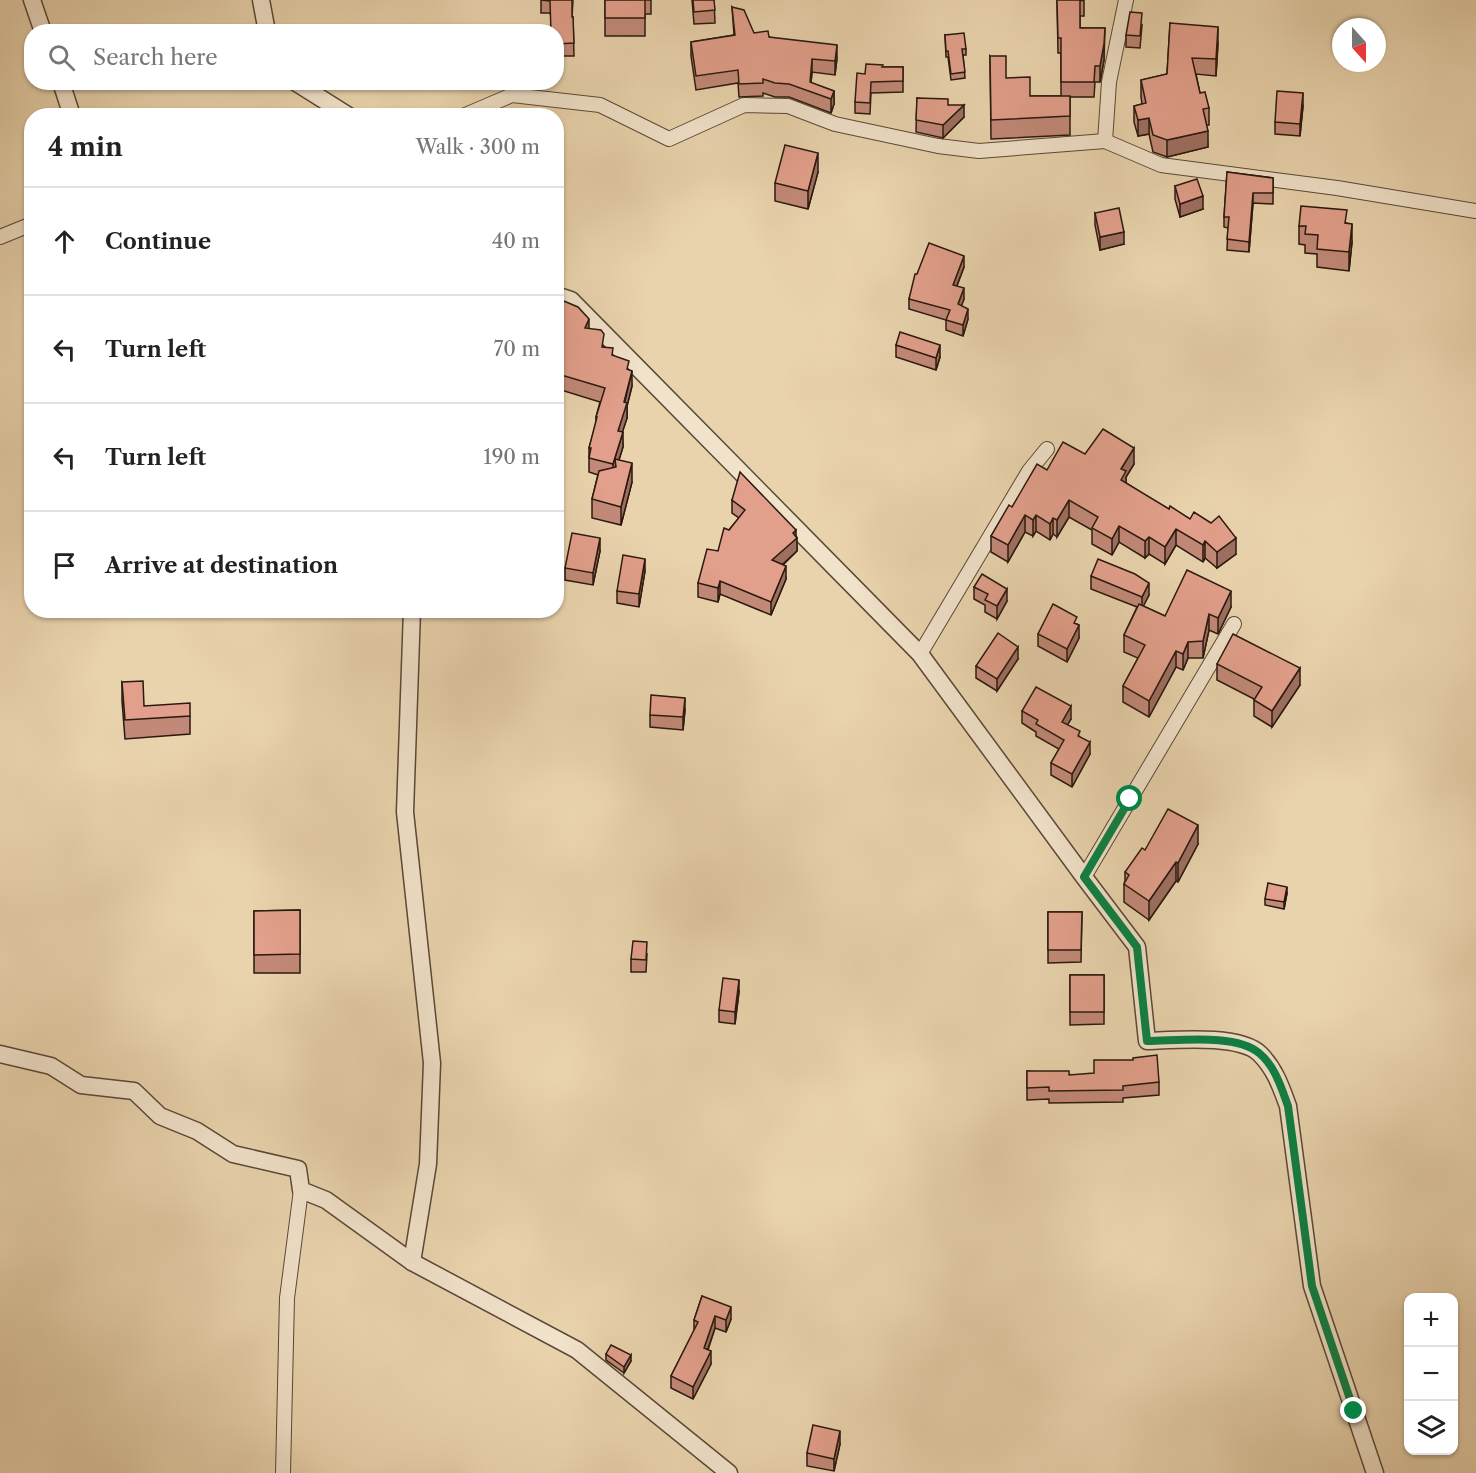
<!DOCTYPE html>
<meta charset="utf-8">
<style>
body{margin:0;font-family:"Libre Caslon Text",serif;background:#f6f6f6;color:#222}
.controls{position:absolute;right:18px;bottom:18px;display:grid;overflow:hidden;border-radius:12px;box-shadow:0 2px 4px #0004}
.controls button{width:54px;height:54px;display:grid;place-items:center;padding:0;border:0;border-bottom:2px solid #e0e0e0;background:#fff;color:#222;font:30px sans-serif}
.compass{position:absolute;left:1332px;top:18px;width:54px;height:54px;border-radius:50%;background:#fff;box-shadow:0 2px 4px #0004;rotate:159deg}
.stop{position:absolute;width:18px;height:18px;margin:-14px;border:4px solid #0b8043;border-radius:50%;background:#fff}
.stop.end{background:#0b8043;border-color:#fff;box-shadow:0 2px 6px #0008}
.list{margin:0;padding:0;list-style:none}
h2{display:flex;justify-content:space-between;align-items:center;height:78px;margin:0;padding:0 24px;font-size:26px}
h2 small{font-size:20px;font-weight:400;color:#767676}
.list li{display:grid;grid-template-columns:39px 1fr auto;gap:18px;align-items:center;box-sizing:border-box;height:108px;padding:0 24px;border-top:2px solid #e0e0e0}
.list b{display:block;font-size:22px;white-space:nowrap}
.list em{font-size:20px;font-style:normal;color:#767676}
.icon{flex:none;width:33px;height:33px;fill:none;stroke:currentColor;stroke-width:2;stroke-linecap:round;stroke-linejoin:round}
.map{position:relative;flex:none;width:1476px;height:1473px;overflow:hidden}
.search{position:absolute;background:#fff;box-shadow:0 2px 4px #0004;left:24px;top:24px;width:540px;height:66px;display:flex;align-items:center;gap:15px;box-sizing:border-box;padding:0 21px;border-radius:24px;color:#767676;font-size:22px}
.panel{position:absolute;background:#fff;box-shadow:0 2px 4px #0004;left:24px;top:108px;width:540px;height:510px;border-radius:24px}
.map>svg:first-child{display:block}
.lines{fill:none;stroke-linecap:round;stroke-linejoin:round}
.minor-casing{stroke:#5a4836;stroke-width:16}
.tertiary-casing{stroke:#5a4836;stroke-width:19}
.minor{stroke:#f1e2ca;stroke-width:14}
.tertiary{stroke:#f1e2ca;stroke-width:16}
.wall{fill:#c28978;stroke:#2a190e;stroke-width:1.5}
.shaded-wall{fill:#9e6f61;stroke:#2a190e;stroke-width:1.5}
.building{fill:#e29f8b;stroke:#2a190e;stroke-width:1.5}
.route{stroke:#0b8043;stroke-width:8}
</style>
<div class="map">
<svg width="1476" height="1473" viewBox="0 0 1476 1473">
<rect width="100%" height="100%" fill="#e9d3ad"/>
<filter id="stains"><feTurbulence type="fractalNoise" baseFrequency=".00333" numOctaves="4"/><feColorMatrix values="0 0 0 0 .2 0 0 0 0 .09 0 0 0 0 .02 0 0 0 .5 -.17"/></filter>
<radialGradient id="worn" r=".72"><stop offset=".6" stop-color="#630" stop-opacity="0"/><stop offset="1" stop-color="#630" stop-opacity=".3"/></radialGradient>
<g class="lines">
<g class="minor-casing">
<g id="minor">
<polyline points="463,116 512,95 600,105 669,139 744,105 788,106 835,124 938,146 979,151 1105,141 1161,165 1337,188 1476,211"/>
<polyline points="1105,141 1109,82 1126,0"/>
<polyline points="0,237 32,224"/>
<polyline points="920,654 1029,471 1047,449"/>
<polyline points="1084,877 1234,624"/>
<polyline points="283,1473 287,1298 301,1190"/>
</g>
</g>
<g class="tertiary-casing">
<g id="tertiary">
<polyline points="32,0 43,32"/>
<polyline points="261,0 267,32"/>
<polyline points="61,82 72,116"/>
<polyline points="295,82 349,116"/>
<path d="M556 295 571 300 920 654 1084 877 1137 947 1147 1041C1175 1040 1240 1034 1260 1054 1275 1069 1281 1087 1288 1106L1312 1286 1375 1473"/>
<polyline points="412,610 405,812 432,1063 428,1164 412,1262"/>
<polyline points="0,1054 51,1066 81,1085 134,1091 160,1116 197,1131 233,1154 298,1169 301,1190 326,1200 412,1262 577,1350 729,1473"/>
</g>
</g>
<use href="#minor" class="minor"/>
<use href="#tertiary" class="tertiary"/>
</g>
<g class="wall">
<polygon points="541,0 573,0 572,17 573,17 574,56 556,56 556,32 550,13 541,13"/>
<polygon points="605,0 651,0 651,14 645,14 645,36 605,36"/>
<polygon points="692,0 714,0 715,23 694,24"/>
<polygon points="1057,0 1084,0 1084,16 1080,16 1080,28 1105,28 1104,60 1100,82 1095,82 1094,97 1070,97 1070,135 991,139 990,56 1006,78 1030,96 1061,96 1061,53 1058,53"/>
<polygon points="732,7 754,33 769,37 837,58 835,75 812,72 811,83 834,91 834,104 831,113 789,97 775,97 763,93 763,96 739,97 738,83 696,90 691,56 691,42 734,35"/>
<polygon points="1170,23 1218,43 1216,76 1196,74 1200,93 1209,108 1209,125 1206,125 1208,147 1167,157 1153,152 1149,134 1138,136 1134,122 1134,106 1142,104 1141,97 1141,80 1167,74"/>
<polygon points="1142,25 1140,48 1126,47 1126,35"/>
<polygon points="945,35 966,49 966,55 963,55 965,78 951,80 948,57 946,57"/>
<polygon points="882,67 903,67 903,92 871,93 870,114 855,113 855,102 865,74"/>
<polygon points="917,98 948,105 964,117 943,138 916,132"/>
<polygon points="1303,106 1300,136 1275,134 1275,122"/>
<polygon points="818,172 808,209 775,201 775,183"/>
<polygon points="1227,172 1273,178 1273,204 1253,203 1249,252 1227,250 1228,228 1224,227 1224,217"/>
<polygon points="1175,186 1203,209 1180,217 1175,199"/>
<polygon points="1095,213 1124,244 1100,250 1095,225"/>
<polygon points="1347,223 1352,242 1349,271 1317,267 1317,254 1305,253 1305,245 1299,244 1299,226"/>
<polygon points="964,267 957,286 964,299 961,306 968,319 963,336 946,330 946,320 909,309 909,299 917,274"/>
<polygon points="556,316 589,329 604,347 629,370 632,386 627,406 627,418 622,432 623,447 619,460 632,482 621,525 592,518 592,499 598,475 589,472 589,448 596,423 596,417 600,402 558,389 558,398 556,398"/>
<polygon points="896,345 940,357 936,370 896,357"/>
<rect x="556" y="440" width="2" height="40"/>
<polygon points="1085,454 1134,464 1126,477 1126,483 1236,554 1217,568 1205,558 1203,562 1176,545 1165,564 1149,554 1145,558 1119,542 1112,555 1092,544 1092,530 1069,517 1057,537 1053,534 1050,540 1036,531 1033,536 1025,532 1008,562 991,552 991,536 1012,507 1047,470"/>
<polygon points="732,500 796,536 797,551 783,565 786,579 771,615 720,594 718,602 698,597 698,583 718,551 729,530 739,518 732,513"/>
<polygon points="600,551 593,585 565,580 565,568"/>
<polygon points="645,571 639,607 617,603 617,591"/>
<polygon points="1091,576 1149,595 1143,606 1165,616 1231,607 1218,634 1209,630 1203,658 1188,658 1183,670 1176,667 1149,717 1123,702 1123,686 1138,658 1124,652 1124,635 1137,607 1091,589"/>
<polygon points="974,587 1007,601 997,619 985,612 985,605 974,599"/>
<polygon points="1077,624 1079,638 1067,662 1038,646 1038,634"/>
<polygon points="1018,659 997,691 976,678 976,666"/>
<polygon points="1217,664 1300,685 1272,727 1254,716 1254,699 1217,680"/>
<polygon points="122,682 144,706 190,716 190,734 125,739 122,701"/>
<polygon points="685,710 683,730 650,727 650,715"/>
<polygon points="1022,711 1071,719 1067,725 1080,737 1090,754 1072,787 1051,775 1051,763 1059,749 1036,736 1036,732 1022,723"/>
<polygon points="1198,844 1178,882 1176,881 1149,920 1124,902 1124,884 1125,881 1125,872 1145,850"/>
<polygon points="1287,893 1284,909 1265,905 1265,899"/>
<polygon points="300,910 300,973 254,973 254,911"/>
<polygon points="1048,912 1082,912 1081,962 1048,963"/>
<polygon points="647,954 646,972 631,972 631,959"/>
<polygon points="1070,975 1104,975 1104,1024 1070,1025"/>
<polygon points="739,992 735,1024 719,1022 719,1010"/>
<polygon points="1027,1071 1159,1082 1159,1095 1123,1098 1123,1102 1049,1103 1049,1099 1027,1100"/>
<polygon points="702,1296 731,1319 726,1332 715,1328 708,1350 711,1364 693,1399 671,1388 671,1376 694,1331 694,1320"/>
<polygon points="606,1354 631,1361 624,1373 606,1360"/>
<polygon points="840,1444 834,1471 807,1466 807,1453"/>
</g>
<g class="shaded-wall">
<polygon points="1218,27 1218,43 1216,76 1216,59"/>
<polygon points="1104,44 1104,60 1100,82 1100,66"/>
<polygon points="837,45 837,58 835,75 835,61"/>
<polygon points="812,59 812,72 810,92 810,82"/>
<polygon points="834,91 834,104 831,113 831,99"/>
<polygon points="1303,93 1303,106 1300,136 1300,124"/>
<polygon points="964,105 964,117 943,138 943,125"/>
<polygon points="1149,118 1149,134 1138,136 1138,120"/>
<polygon points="1208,131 1208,147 1167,157 1167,140"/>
<polygon points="818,153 818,172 808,209 808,191"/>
<polygon points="1253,193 1253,203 1249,252 1249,242"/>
<polygon points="1203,196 1203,209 1180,217 1180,204"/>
<polygon points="1352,224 1352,242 1349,271 1349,252"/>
<polygon points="1124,232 1124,244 1100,250 1100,237"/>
<polygon points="964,256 964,267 953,295 953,285"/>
<polygon points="964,288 964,299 958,315 958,304"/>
<polygon points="968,309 968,319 963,336 963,325"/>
<polygon points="589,319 589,334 585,328"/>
<polygon points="940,345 940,357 936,370 936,358"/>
<polygon points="632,371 632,386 627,406 627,418 618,446 618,431"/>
<polygon points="623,432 623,447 613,478 613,464"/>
<polygon points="1134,448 1134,464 1126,477 1126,488 1121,497 1121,469"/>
<polygon points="632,463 632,482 621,525 621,507"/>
<polygon points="1069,500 1069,517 1057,537 1057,520"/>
<polygon points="1025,515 1025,532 1008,562 1008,545"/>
<polygon points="1036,515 1036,531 1033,536 1033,520"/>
<polygon points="1053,518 1053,534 1050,540 1050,524"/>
<polygon points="1119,526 1119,542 1112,555 1112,539"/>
<polygon points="1176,529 1176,545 1165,564 1165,547"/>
<polygon points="796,530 796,539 797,538 797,551 772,574 772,560 793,533"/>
<polygon points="1149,537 1149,554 1145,558 1145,541"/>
<polygon points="600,538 600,551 593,585 593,573"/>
<polygon points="1236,538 1236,554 1217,568 1217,552"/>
<polygon points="1205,541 1205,558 1203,562 1203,545"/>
<polygon points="645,559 645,571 639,607 639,594"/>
<polygon points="786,566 786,579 771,615 771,602"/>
<polygon points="720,581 720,594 718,602 718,588"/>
<polygon points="1149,583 1149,595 1142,609 1142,597"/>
<polygon points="1007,589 1007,601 997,619 997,606"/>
<polygon points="1231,591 1231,607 1218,634 1218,618"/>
<polygon points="1209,614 1209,630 1203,658 1203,641"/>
<polygon points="1079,625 1079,638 1067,662 1067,649"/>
<polygon points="1188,642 1188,658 1183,670 1183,654"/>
<polygon points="1018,647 1018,659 997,691 997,679"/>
<polygon points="1176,651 1176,667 1149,717 1149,701"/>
<polygon points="1300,668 1300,685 1272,727 1272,711"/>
<polygon points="685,698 685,710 683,730 683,717"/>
<polygon points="1071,706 1071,719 1062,734 1062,722"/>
<polygon points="1090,742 1090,754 1072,787 1072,774"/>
<polygon points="1198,825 1198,844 1178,882 1178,863"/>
<polygon points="1176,862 1176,881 1149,920 1149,901"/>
<polygon points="1287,887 1287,893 1284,909 1284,902"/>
<polygon points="739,980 739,992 735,1024 735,1012"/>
<polygon points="731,1307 731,1319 726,1332 726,1320"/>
<polygon points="715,1316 715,1328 704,1360 704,1348"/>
<polygon points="711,1351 711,1364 693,1399 693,1387"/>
<polygon points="631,1355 631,1361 624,1373 624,1367"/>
<polygon points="840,1431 840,1444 834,1471 834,1459"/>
</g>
<g class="building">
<polygon points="541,0 572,0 572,17 573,17 574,43 556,44 556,32 551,32 550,1"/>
<rect x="605" y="0" width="40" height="18"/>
<polygon points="693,0 714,0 715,10 694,12"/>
<polygon points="1057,0 1084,0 1080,1 1080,28 1105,28 1104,44 1100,66 1095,66 1094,82 1061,82 1061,38 1058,38"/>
<polygon points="732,7 744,10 754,33 768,31 769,37 837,45 835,61 812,59 810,82 834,91 831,99 789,84 775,83 763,79 763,83 739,84 738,70 696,76 691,42 735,35"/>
<polygon points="1130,12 1142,13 1140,36 1126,35"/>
<polygon points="1170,23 1218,27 1216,59 1192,58 1200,93 1205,92 1209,108 1203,109 1208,131 1167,140 1153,135 1149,118 1138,120 1134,106 1146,103 1141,80 1167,74"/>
<polygon points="964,33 966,49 962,49 965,72 951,74 948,51 946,51 945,35"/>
<polygon points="990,56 1006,56 1006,78 1030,77 1030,96 1070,96 1070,116 991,120"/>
<polygon points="866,64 883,65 882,67 903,67 903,81 871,82 870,103 855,102 857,73 865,74"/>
<polygon points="1277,91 1303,93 1300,124 1275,122"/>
<polygon points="917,98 948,99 948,105 964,105 943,125 916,120"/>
<polygon points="785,145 818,153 808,191 775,183"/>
<polygon points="1227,172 1273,178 1273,193 1253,193 1249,242 1227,239 1229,217 1224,217"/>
<polygon points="1197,179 1203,196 1180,204 1175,186"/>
<polygon points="1301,206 1347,210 1345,223 1352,224 1349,252 1317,249 1318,235 1305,234 1306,226 1299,226"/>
<polygon points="1119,208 1124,232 1100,237 1095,213"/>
<polygon points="929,243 964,256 953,285 964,288 958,304 968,309 963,325 946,320 950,310 909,299 915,274 917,274"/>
<polygon points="559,299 578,307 589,319 585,328 601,330 604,334 602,347 613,348 612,355 629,361 627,369 632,371 624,402 627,403 618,431 623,432 613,464 589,458 591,448 589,448 597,417 596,417 605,388 558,374 558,383 556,383 556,316"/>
<polygon points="900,332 940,345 936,358 896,345"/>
<polygon points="1103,429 1134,448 1121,469 1126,471 1121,480 1169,509 1170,506 1190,519 1194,512 1211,523 1219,516 1236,538 1217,552 1205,541 1203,545 1176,529 1165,547 1149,537 1145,541 1119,526 1112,539 1092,528 1098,517 1069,500 1057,520 1053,518 1050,524 1036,515 1033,520 1025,515 1008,545 991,536 1009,505 1012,507 1037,464 1047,470 1063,442 1085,454"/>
<rect x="556" y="440" width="2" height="27"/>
<polygon points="615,459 632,463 621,507 592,499 599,471 616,467"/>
<polygon points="740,472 796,530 793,533 797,538 772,560 786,566 771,602 720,581 718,588 698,583 707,549 718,551 724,528 729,530 745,510 732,500"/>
<polygon points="572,533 600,538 593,573 565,568"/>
<polygon points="623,555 645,559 639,594 617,591"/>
<polygon points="1098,559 1135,574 1149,583 1142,597 1091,576"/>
<polygon points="1187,570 1231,591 1218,618 1209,614 1203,641 1188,642 1183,654 1176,651 1149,701 1123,686 1145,645 1124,635 1139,604 1165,616"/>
<polygon points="982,574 1007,589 997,606 985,600 988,594 974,587"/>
<polygon points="1053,604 1077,617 1074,623 1079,625 1067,649 1038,634"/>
<polygon points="998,633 1018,647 997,679 976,666"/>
<polygon points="1233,634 1300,668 1272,711 1254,700 1262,687 1217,664"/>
<polygon points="143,681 144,706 190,703 190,716 125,720 122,682"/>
<polygon points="1036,687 1071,706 1062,722 1080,731 1078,736 1090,742 1072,774 1051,763 1064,740 1036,724 1038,720 1022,711"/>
<polygon points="651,695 685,698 683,717 650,715"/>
<polygon points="1168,809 1198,825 1178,863 1176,862 1149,901 1124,884 1129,875 1125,872 1142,848 1145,850"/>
<polygon points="1268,883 1287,887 1284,902 1265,899"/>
<polygon points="300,910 300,954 254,955 254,911"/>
<polygon points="1048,912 1082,912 1081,950 1048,950"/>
<polygon points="633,941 647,942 646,960 631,959"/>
<rect x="1070" y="975" width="34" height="37"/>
<polygon points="723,978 739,980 735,1012 719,1010"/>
<polygon points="1157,1055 1159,1082 1123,1086 1123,1090 1049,1091 1049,1087 1027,1088 1027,1071 1069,1071 1069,1075 1094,1073 1094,1060 1133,1060 1133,1058"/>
<polygon points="702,1296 731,1307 726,1320 715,1316 704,1348 711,1351 693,1387 671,1376 698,1322 694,1320"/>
<polygon points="611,1345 631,1355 624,1367 606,1354"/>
<polygon points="813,1425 840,1431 834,1459 807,1453"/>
</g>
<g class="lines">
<path class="route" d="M1130 799 1084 877 1137 947 1147 1041C1177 1041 1236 1033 1259 1053 1275 1066 1281 1087 1288 1106L1312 1286 1354 1411"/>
</g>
<rect width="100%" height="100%" filter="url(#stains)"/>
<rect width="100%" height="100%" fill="url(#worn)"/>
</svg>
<div class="controls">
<button>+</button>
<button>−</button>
<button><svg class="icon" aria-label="layers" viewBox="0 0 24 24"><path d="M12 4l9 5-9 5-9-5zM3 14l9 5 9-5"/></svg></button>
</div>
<svg class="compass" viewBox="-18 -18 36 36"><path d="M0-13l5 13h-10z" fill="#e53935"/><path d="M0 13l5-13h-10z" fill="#767676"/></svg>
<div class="stop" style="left:1130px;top:799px"></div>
<div class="stop end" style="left:1354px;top:1411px"></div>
<div class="search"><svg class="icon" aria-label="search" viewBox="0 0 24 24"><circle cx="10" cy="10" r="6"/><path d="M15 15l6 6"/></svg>Search here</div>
<section class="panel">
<h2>4 min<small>Walk · 300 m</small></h2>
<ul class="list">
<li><svg class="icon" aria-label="ahead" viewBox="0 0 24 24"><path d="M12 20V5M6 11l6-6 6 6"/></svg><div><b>Continue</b></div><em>40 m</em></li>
<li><svg class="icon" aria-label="left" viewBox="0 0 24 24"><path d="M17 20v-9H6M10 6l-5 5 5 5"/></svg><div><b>Turn left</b></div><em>70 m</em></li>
<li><svg class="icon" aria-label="left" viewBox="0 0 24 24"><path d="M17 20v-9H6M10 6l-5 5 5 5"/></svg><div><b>Turn left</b></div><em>190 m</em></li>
<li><svg class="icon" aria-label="arrive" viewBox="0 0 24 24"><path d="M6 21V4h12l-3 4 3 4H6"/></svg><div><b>Arrive at destination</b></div></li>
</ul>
</section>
</div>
